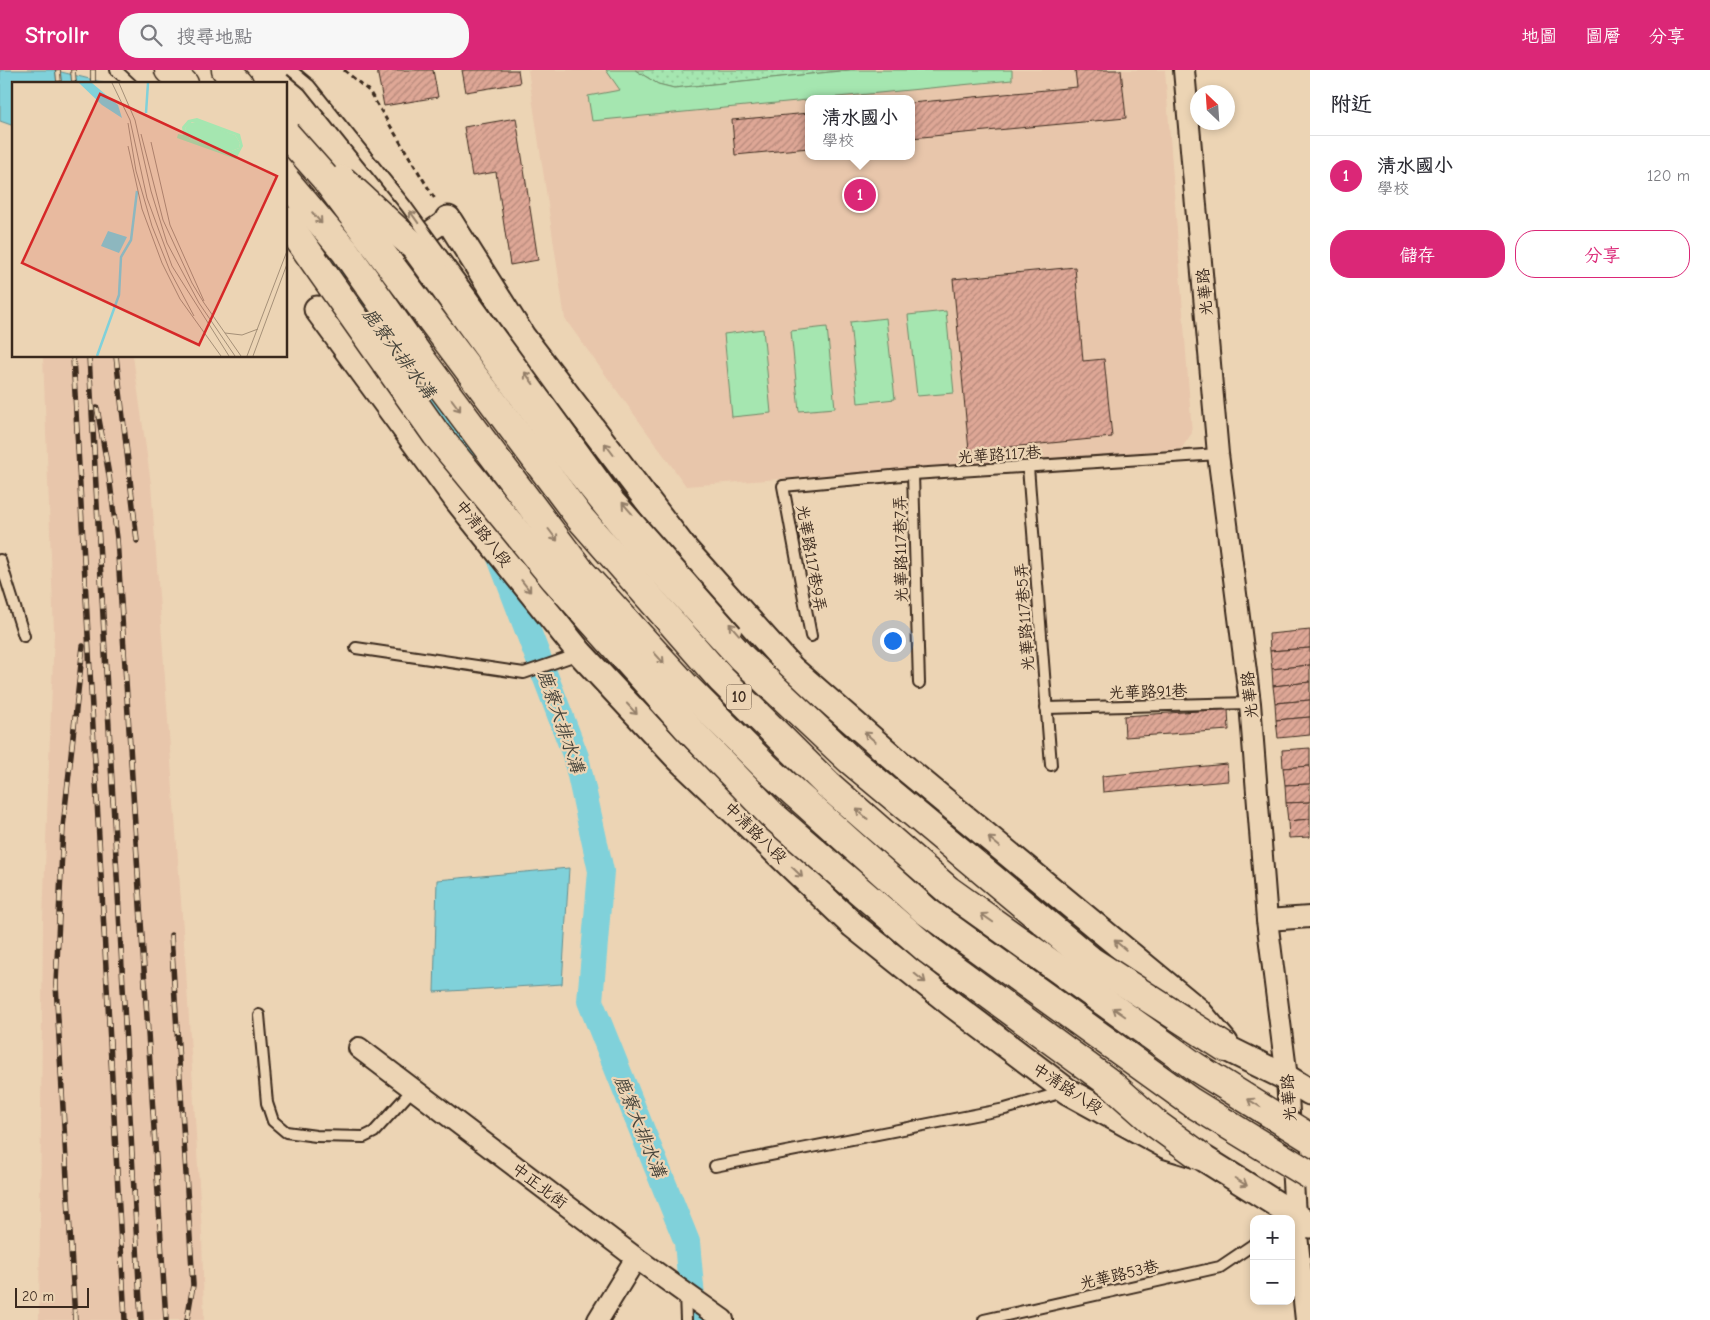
<!DOCTYPE html>
<html lang="zh-TW">
<meta charset="utf-8">
<style>
body{margin:0;font-family:"Comic Neue","LXGW WenKai TC",sans-serif;background:#f7f7f7;color:#2b2b33}
.controls{position:absolute;right:15px;bottom:15px;display:grid;overflow:hidden;border-radius:10px;box-shadow:0 2px 8px #0003}
.controls button{width:45px;height:45px;display:grid;place-items:center;padding:0;border:0;border-bottom:1px solid #e1e1e2;background:#fff;color:#2b2b33;font:25px sans-serif}
.compass{position:absolute;left:1190px;top:15px;width:45px;height:45px;border-radius:50%;background:#fff;box-shadow:0 2px 8px #0003;rotate:335deg}
.scale{position:absolute;left:15px;bottom:12px;width:74px;box-sizing:border-box;padding-left:5px;border:2px solid #3b2a1e;border-top:0;font-size:14px;line-height:18px;white-space:nowrap;color:#3b2a1e;-webkit-text-stroke:4px #ecd4b4;paint-order:stroke}
.you{position:absolute;left:892px;top:570px;width:18px;height:18px;margin:-12px;border:4px solid #fff;border-radius:50%;background:#1a73e8;box-shadow:0 0 0 8px #1a73e833}
.badge{display:grid;place-items:center;width:32px;height:32px;border-radius:50%;background:#db2777;color:#fff;font-size:16px;font-weight:700}
.pin{position:absolute;translate:-50% -50%;border:2px solid #fff;box-shadow:0 1px 5px #0006}
.popup{position:absolute;left:805px;top:25px;width:110px;height:65px;box-sizing:border-box;display:grid;place-content:center;border-radius:10px;background:#fff;filter:drop-shadow(0 1px 4px #0005);font-size:16px;white-space:nowrap;color:#7c7c81}
.popup b{font-size:19px;color:#2b2b33}
.popup::after{content:'';position:absolute;left:50%;top:100%;margin-left:-10px;border:10px solid transparent;border-top-color:#fff}
.list{margin:0;padding:0;list-style:none}
h2{display:flex;justify-content:space-between;align-items:center;height:65px;margin:0;padding:0 20px;font-size:21px}
h2 small{font-size:16px;font-weight:400;color:#7c7c81}
.list li{display:grid;grid-template-columns:32px 1fr auto;gap:15px;align-items:center;box-sizing:border-box;height:80px;padding:0 20px;border-top:1px solid #e1e1e2}
.list b{display:block;font-size:19px;white-space:nowrap}
.list p{margin:0;font-size:16px;white-space:nowrap;color:#7c7c81}
.list em{font-size:16px;font-style:normal;color:#7c7c81}
.actions{display:flex;gap:10px;padding:15px 20px}
.actions a{flex:1;padding:11px 0;border:1px solid #db2777;border-radius:20px;text-align:center;font-size:18px;color:#db2777}
.actions .main{background:#db2777;color:#fff}
.icon{flex:none;width:28px;height:28px;fill:none;stroke:currentColor;stroke-width:2;stroke-linecap:round;stroke-linejoin:round}
.map{position:relative;flex:none;width:1310px;height:1250px;overflow:hidden}
header{display:flex;align-items:center;gap:30px;box-sizing:border-box;height:70px;padding:0 25px;background:#db2777;color:#fff}
header strong{font-size:24px}
nav{display:flex;gap:28px;margin-inline-start:auto;font-size:18px}
.search{width:350px;height:45px;background:#f7f7f7;display:flex;align-items:center;gap:12px;box-sizing:border-box;padding:0 18px;border-radius:20px;color:#7c7c81;font-size:19px}
main{display:flex}
aside{flex:1;background:#fff}
.map>svg:first-child{display:block}
.built{fill:#e8c6ab;fill-rule:evenodd}
.green{fill:url(#green-dots);stroke:#708867}
.pitch{fill:#a5e6b0;stroke:#708867}
.water{fill:#80d1da;stroke:#648e8f}
.lines{fill:none;stroke-linecap:round;stroke-linejoin:round}
.canal{stroke:#80d1da;stroke-width:26}
.building{fill:url(#building-hatch);stroke:#3b2a1e}
.service-casing{stroke:#3b2a1e;stroke-width:14}
.minor-casing{stroke:#3b2a1e;stroke-width:24}
.tertiary-casing{stroke:#3b2a1e;stroke-width:29}
.primary-casing{stroke:#3b2a1e;stroke-width:31}
.path{stroke:#3b2a1e;stroke-width:3;stroke-dasharray:5 4;stroke-linecap:butt}
.service{stroke:#ecd4b4;stroke-width:10}
.minor{stroke:#ecd4b4;stroke-width:20}
.tertiary{stroke:#ecd4b4;stroke-width:25}
.primary{stroke:#ecd4b4;stroke-width:28}
.rail-casing{stroke:#3b2a1e;stroke-width:5.5}
.rail{stroke:#ecd4b4;stroke-width:4;stroke-dasharray:11;stroke-linecap:butt}
.service-bridge-casing{stroke:#3b2a1e;stroke-width:14;stroke-linecap:butt}
.primary-bridge-casing{stroke:#3b2a1e;stroke-width:31;stroke-linecap:butt}
.service-bridge{stroke:#ecd4b4;stroke-width:10}
.primary-bridge{stroke:#ecd4b4;stroke-width:28}
.oneway{stroke:#947f69}
.labels{text-anchor:middle;stroke-width:4.5;stroke-linejoin:round;paint-order:stroke}
.shield{fill:#ecd4b4;stroke:#705d4b;stroke-width:1}
.shield-label{font-size:15px;font-weight:bold;fill:#3b2a1e}
.street-label{font-size:16px;fill:#3b2a1e;stroke:#ecd4b4}
.water-label{font-size:18px;font-style:italic;fill:#45433a;stroke:#ecd4b4}
.inset-river{fill:none;stroke:#80d1da;stroke-width:2.5}
.inset-road{fill:none;stroke:#a59078;stroke-width:1}
.view{fill:#d62828;fill-opacity:0.15;stroke:#d62828;stroke-width:2.5}
.inset-edge{fill:none;stroke:#3b2a1e;stroke-width:2.5}
</style>
<header>
<strong>Strollr</strong>
<div class="search"><svg class="icon" aria-label="search" viewBox="0 0 24 24"><circle cx="10" cy="10" r="6"/><path d="M15 15l6 6"/></svg>搜尋地點</div>
<nav><a>地圖</a><a>圖層</a><a>分享</a></nav>
</header>
<main>
<div class="map">
<svg width="1310" height="1250" viewBox="0 0 1310 1250">
<defs>
<pattern id="green-dots" width="8" height="8" patternUnits="userSpaceOnUse" patternTransform="scale(1.25)"><rect width="8" height="8" fill="#a5e6b0"/><path d="M2 2h.1M6 6h.1" fill="none" stroke="#8fc597" stroke-width="1.8" stroke-linecap="round"/></pattern>
<pattern id="building-hatch" width="6" height="6" patternUnits="userSpaceOnUse" patternTransform="scale(1.25)"><rect width="6" height="6" fill="#dea796"/><path d="M-1 1l2-2M0 6l6-6M5 7l2-2" fill="none" stroke="#b5887a"/></pattern>
</defs>
<rect width="100%" height="100%" fill="#ecd4b4"/>
<filter id="ink" filterUnits="userSpaceOnUse"><feTurbulence type="fractalNoise" baseFrequency=".02" numOctaves="2"/><feDisplacementMap in="SourceGraphic" scale="10" xChannelSelector="R" yChannelSelector="G"/><feConvolveMatrix kernelMatrix="1 2 1 2 8 2 1 2 1" color-interpolation-filters="sRGB"/></filter>
<g filter="url(#ink)">
<g class="built">
<path d="M528 0H1165L1192 363 1181 379 686 416 565 249ZM809 29H911V86H809Z"/>
<polygon points="43,286 133,286 151,414 186,901 202,1163 204,1250 39,1250 43,850 54,562"/>
</g>
<polygon class="green" points="635,0 850,0 674,18 658,14"/>
<g class="pitch">
<polygon points="606,0 635,0 658,14 674,18 850,0 1012,0 1012,10 592,51 588,26 620,20"/>
<polygon points="946,241 954,323 917,326 908,245"/>
<polygon points="886,248 895,329 858,333 850,252"/>
<polygon points="827,257 835,338 799,341 791,261"/>
<polygon points="763,259 771,343 732,347 724,264"/>
</g>
<g class="water">
<polygon points="0,0 53,0 110,14 14,14 14,56 0,51"/>
<polygon points="569,798 562,914 434,922 437,810"/>
</g>
<g class="lines">
<g class="canal">
<polyline points="334,196 446,348 464,395"/>
<polyline points="499,485 576,687 601,801 590,931 687,1172 694,1250"/>
</g>
</g>
<g class="building">
<polygon points="377,0 433,0 438,27 384,36"/>
<polygon points="462,0 518,0 520,13 466,22"/>
<polygon points="1075,0 1121,0 1126,48 911,68 911,33 1077,17"/>
<polygon points="809,43 809,78 735,85 732,50"/>
<polygon points="516,48 538,190 510,195 496,102 472,106 464,57"/>
<polygon points="1075,197 1083,291 1104,289 1112,367 969,381 953,209"/>
<polygon points="1310,560 1310,578 1270,581 1269,564"/>
<polygon points="1310,578 1310,595 1272,599 1270,581"/>
<polygon points="1310,595 1310,612 1273,616 1272,599"/>
<polygon points="1310,612 1310,630 1275,633 1273,616"/>
<polygon points="1310,630 1310,647 1276,650 1275,633"/>
<polygon points="1228,639 1229,660 1125,667 1124,646"/>
<polygon points="1310,647 1310,665 1278,668 1276,650"/>
<polygon points="1310,678 1310,696 1283,698 1282,680"/>
<polygon points="1227,694 1228,711 1103,722 1102,706"/>
<polygon points="1310,696 1310,714 1285,715 1283,698"/>
<polygon points="1310,714 1310,732 1286,733 1285,715"/>
<polygon points="1310,732 1310,749 1288,751 1286,733"/>
<polygon points="1310,749 1310,767 1289,768 1288,751"/>
</g>
<g class="lines">
<g class="service-casing">
<g id="service">
<polyline points="116,0 131,14"/>
<polyline points="1028,397 1051,695"/>
<polyline points="913,404 919,613"/>
<polyline points="0,490 24,566"/>
<polyline points="811,566 783,416 913,404 1218,384"/>
<polyline points="356,578 524,603 579,584"/>
<polyline points="1046,638 1250,633"/>
<polyline points="259,945 267,1033 273,1051 286,1062 316,1066 364,1067 374,1062 413,1019"/>
<polyline points="715,1096 1005,1039 1063,1022"/>
<polyline points="685,1224 686,1250"/>
<polyline points="984,1250 1220,1197 1254,1174"/>
</g>
</g>
<g class="minor-casing">
<g id="minor">
<polyline points="1184,0 1218,384 1250,633 1267,850 1287,1008 1295,1146 1306,1250"/>
<polyline points="328,232 448,149"/>
<polyline points="1267,850 1310,847"/>
<polyline points="359,978 636,1188 723,1250"/>
<polyline points="598,1250 636,1188"/>
</g>
</g>
<g class="tertiary-casing">
<g id="tertiary">
<polyline points="448,149 522,266 683,477 792,599 906,699 1197,940 1225,973"/>
<polyline points="317,239 458,431 580,583 677,687 853,855 953,935 1067,1021 1167,1076 1200,1086 1310,1155"/>
<polyline points="1226,978 1287,1008 1310,1022"/>
</g>
</g>
<g class="primary-casing">
<g id="primary">
<polyline points="169,0 184,14"/>
<polyline points="226,0 239,14"/>
</g>
</g>
<polyline class="path" points="344,0 369,21 435,129"/>
<use href="#service" class="service"/>
<use href="#minor" class="minor"/>
<use href="#tertiary" class="tertiary"/>
<use href="#primary" class="primary"/>
<g class="rail-casing">
<g id="rail">
<polyline points="58,0 59,14"/>
<polyline points="73,0 74,14"/>
<polyline points="93,0 93,14"/>
<polyline points="73,286 125,1250"/>
<polyline points="89,286 141,1250"/>
<polyline points="116,286 137,471"/>
<polyline points="97,338 109,405 117,468 166,1250"/>
<polyline points="171,865 193,1215 187,1250"/>
<polyline points="75,1250 56,914 63,757 83,576"/>
</g>
</g>
<use href="#rail" class="rail"/>
<g class="service-bridge-casing">
<polyline id="service-bridge" points="291,0 309,15 406,136 618,427 736,561"/>
</g>
<g class="primary-bridge-casing">
<g id="primary-bridge">
<polyline points="286,64 325,108 580,448 721,609 828,715 948,820 1194,996 1310,1068"/>
<polyline points="342,110 416,178 558,374 641,477 742,588 849,689 1091,891 1226,978"/>
<polyline points="286,111 345,181 424,293 581,502 685,616 769,700 926,841 1191,1032 1310,1105"/>
<polyline points="286,151 436,364 555,509 686,656 771,744 927,879 1111,1014 1156,1054 1200,1086"/>
</g>
</g>
<use href="#service-bridge" class="service-bridge"/>
<use href="#primary-bridge" class="primary-bridge"/>
</g>
<defs><path id="oneway-shaft" d="M-6 0H5M1.5-3L5.5 0L1.5 3" fill="none" stroke-width="1.6" stroke-linecap="round" stroke-linejoin="round" transform="scale(1.25)"/></defs>
<g class="oneway">
<use href="#oneway-shaft" transform="translate(414 147) rotate(-125)"/>
<use href="#oneway-shaft" transform="translate(317 148) rotate(50)"/>
<use href="#oneway-shaft" transform="translate(529 308) rotate(-126)"/>
<use href="#oneway-shaft" transform="translate(456 335) rotate(53)"/>
<use href="#oneway-shaft" transform="translate(609 379) rotate(-127)"/>
<use href="#oneway-shaft" transform="translate(627 438) rotate(-131)"/>
<use href="#oneway-shaft" transform="translate(553 465) rotate(53)"/>
<use href="#oneway-shaft" transform="translate(526 516) rotate(52)"/>
<use href="#oneway-shaft" transform="translate(734 559) rotate(-131)"/>
<use href="#oneway-shaft" transform="translate(659 588) rotate(48)"/>
<use href="#oneway-shaft" transform="translate(632 639) rotate(47)"/>
<use href="#oneway-shaft" transform="translate(870 667) rotate(-139)"/>
<use href="#oneway-shaft" transform="translate(862 744) rotate(-139)"/>
<use href="#oneway-shaft" transform="translate(994 772) rotate(-140)"/>
<use href="#oneway-shaft" transform="translate(797 802) rotate(44)"/>
<use href="#oneway-shaft" transform="translate(987 848) rotate(-145)"/>
<use href="#oneway-shaft" transform="translate(1120 875) rotate(-140)"/>
<use href="#oneway-shaft" transform="translate(920 908) rotate(39)"/>
<use href="#oneway-shaft" transform="translate(1119 942) rotate(-145)"/>
<use href="#oneway-shaft" transform="translate(1254 1033) rotate(-148)"/>
<use href="#oneway-shaft" transform="translate(1241 1112) rotate(32)"/>
</g>
</g>
<g class="labels">
<rect class="shield" x="726.5" y="614.5" width="25" height="25" rx="4"/>
<g class="shield-label">
<text x="739" y="632">10</text>
</g>
<g class="street-label">
<text transform="translate(1204 222) rotate(-95)" y="6">光華路</text>
<text transform="translate(999 384) rotate(-4)" y="6">光華路117巷</text>
<text transform="translate(484 463) rotate(52)" y="6">中清路八段</text>
<text transform="translate(900 479) rotate(-91)" y="6">光華路117巷7弄</text>
<text transform="translate(812 488) rotate(80)" y="6">光華路117巷9弄</text>
<text transform="translate(1024 547) rotate(-94)" y="6">光華路117巷5弄</text>
<text transform="translate(1148 621) rotate(-2)" y="6">光華路91巷</text>
<text transform="translate(1249 625) rotate(-96)" y="6">光華路</text>
<text transform="translate(756 762) rotate(44)" y="6">中清路八段</text>
<text transform="translate(1068 1018) rotate(33)" y="6">中清路八段</text>
<text transform="translate(1288 1028) rotate(-94)" y="6">光華路</text>
<text transform="translate(540 1115) rotate(37)" y="6">中正北街</text>
<text transform="translate(1119 1204) rotate(-13)" y="6">光華路53巷</text>
</g>
<g class="water-label">
<text transform="translate(399 283) rotate(53)" y="6">鹿寮大排水溝</text>
<text transform="translate(561 651) rotate(71)" y="6">鹿寮大排水溝</text>
<text transform="translate(640 1056) rotate(68)" y="6">鹿寮大排水溝</text>
</g>
</g>
<g transform="translate(12 12)">
<rect width="275" height="275" fill="#ecd4b4"/>
<path d="M186 40 223 53 228 61 227 66 217 70 178 57 173 46 178 41Z" fill="#a5e6b0"/>
<path d="M185 36 228 52 231 64 224 77 165 56 166 52 171 53 170 45 176 38ZM180 40 223 53 228 61 227 66 217 70 178 57 173 46Z" fill="#a5e6b0" fill-rule="evenodd"/>
<path d="M67 1H80L106 23 110 36 90 23ZM96 149 115 155 107 171 89 164Z" fill="#80d1da"/>
<path class="inset-river" d="M134 31 136 1M85 274 107 213 109 175 119 158 125 109"/>
<path class="inset-road" d="M100 1 118 38 135 116 160 184 217 274M107 1 123 38 139 109 155 161 187 221 223 274M116 41 124 89 140 144 158 189 182 234M129 52 151 138 180 201 192 221M139 60 158 143 192 219M116 64 130 127 150 181 168 217 209 274M192 221 229 274M213 251 230 253 246 247M235 274 275 169M241 274 275 182"/>
<path class="view" d="M88 12 265 94 187 263 10 181Z"/>
<rect width="275" height="275" class="inset-edge"/>
</g>
</svg>
<div class="controls">
<button>+</button>
<button>−</button>
</div>
<svg class="compass" viewBox="-18 -18 36 36"><path d="M0-13l5 13h-10z" fill="#e53935"/><path d="M0 13l5-13h-10z" fill="#7c7c81"/></svg>
<div class="scale">20 m</div>
<div class="you"></div>
<div class="pin badge" style="left:860px;top:125px">1</div>
<div class="popup"><b>清水國小</b>學校</div>
</div>
<aside>
<h2>附近<small></small></h2>
<ul class="list">
<li><span class="badge">1</span><div><b>清水國小</b><p>學校</p></div><em>120 m</em></li>
</ul>
<div class="actions"><a class="main">儲存</a><a>分享</a></div>
</aside>
</main>
